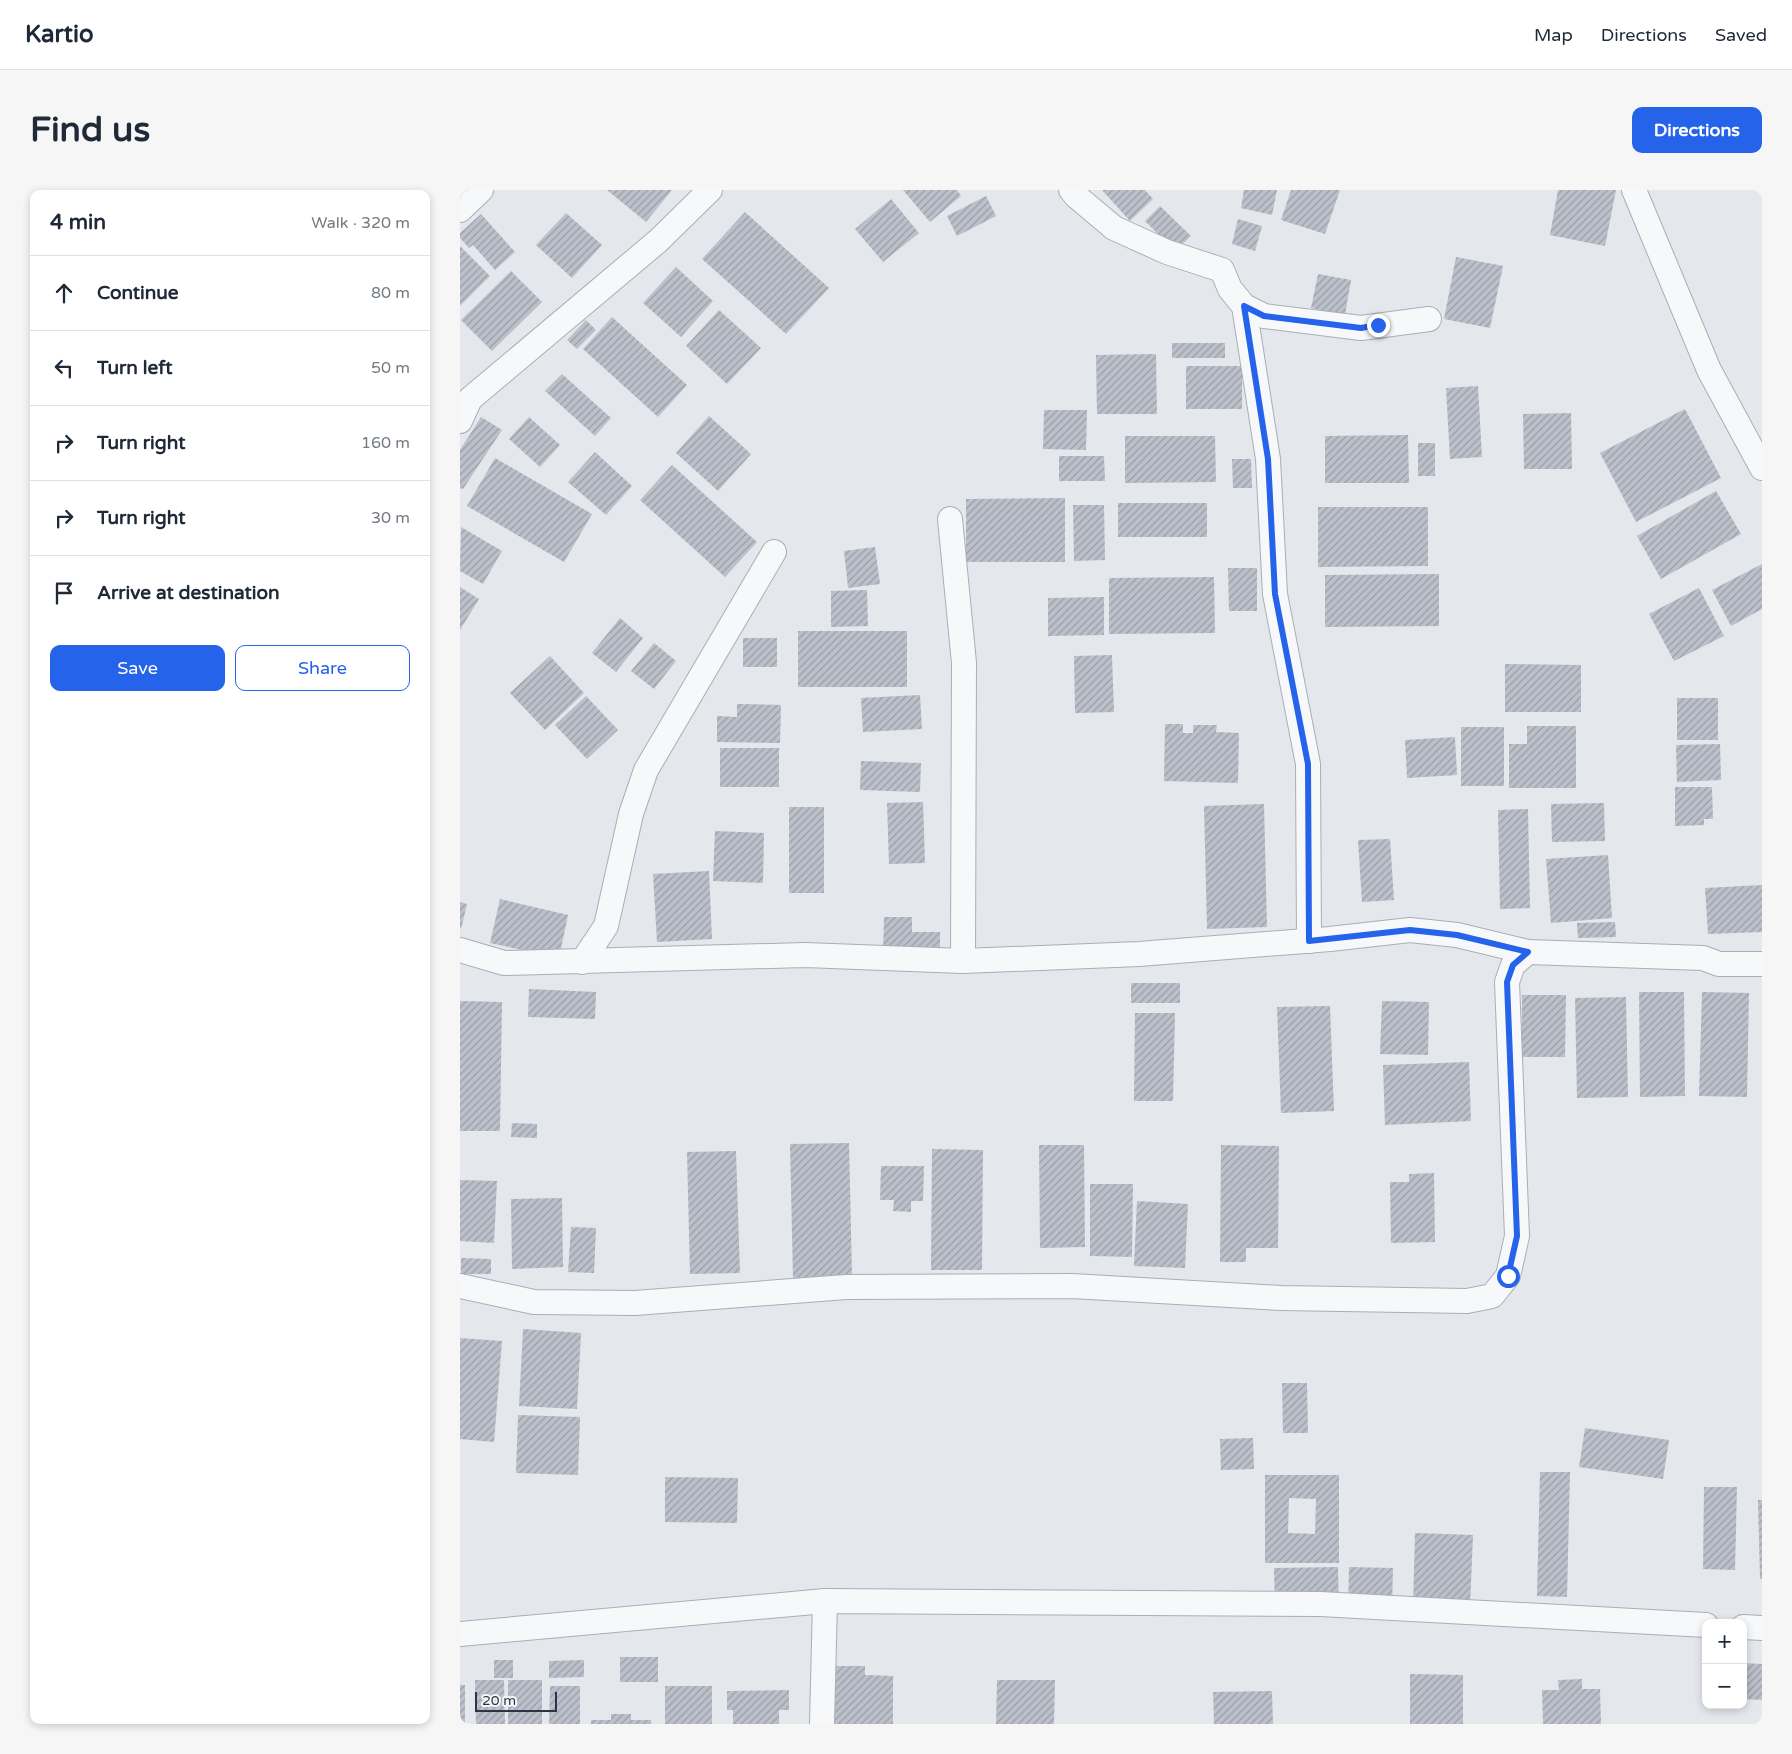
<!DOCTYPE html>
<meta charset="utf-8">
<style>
body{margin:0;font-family:"Varela Round",sans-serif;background:#f6f6f7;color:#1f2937}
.controls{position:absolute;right:15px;bottom:15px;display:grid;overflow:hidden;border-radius:10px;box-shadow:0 2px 8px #0003}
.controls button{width:45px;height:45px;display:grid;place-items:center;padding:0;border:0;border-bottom:1px solid #e0e1e3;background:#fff;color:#1f2937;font:25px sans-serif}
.scale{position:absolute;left:15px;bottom:12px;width:82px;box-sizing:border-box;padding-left:5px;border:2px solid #2b3445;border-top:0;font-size:14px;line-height:18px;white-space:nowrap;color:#2b3445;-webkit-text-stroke:4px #f4f6f9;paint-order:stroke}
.stop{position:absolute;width:15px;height:15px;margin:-11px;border:4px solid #2563eb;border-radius:50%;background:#fff}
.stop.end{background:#2563eb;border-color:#fff;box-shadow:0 1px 5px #0008}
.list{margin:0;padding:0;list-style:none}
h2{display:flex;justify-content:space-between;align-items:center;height:65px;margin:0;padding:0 20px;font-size:21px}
h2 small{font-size:16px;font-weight:400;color:#747a83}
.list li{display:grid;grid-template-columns:32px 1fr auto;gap:15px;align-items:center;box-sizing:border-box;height:75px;padding:0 20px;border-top:1px solid #e0e1e3}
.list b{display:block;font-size:19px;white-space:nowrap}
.list em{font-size:16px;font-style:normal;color:#747a83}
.actions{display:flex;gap:10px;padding:15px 20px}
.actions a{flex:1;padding:11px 0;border:1px solid #2563eb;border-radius:10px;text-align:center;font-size:18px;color:#2563eb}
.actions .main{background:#2563eb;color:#fff}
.icon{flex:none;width:28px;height:28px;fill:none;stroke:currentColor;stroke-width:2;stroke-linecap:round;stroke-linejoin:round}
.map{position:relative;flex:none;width:1302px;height:1534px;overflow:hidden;border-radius:10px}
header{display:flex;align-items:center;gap:30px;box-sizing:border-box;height:70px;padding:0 25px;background:#fff;border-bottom:1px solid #e0e1e3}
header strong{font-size:24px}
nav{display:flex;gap:28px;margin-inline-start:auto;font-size:18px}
.intro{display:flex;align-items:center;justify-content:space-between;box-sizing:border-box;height:120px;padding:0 30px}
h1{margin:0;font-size:35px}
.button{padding:12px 22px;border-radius:10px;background:#2563eb;color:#fff;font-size:18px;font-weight:700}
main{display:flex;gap:30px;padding:0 30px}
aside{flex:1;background:#fff;border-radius:10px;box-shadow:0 2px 8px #0003}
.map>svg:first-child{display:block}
.building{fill:url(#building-hatch);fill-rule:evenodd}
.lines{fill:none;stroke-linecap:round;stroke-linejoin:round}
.street-casing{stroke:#a9aeb7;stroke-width:26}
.street{stroke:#f7f8fa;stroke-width:24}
.route{stroke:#2563eb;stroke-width:6}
</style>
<header>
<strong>Kartio</strong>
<nav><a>Map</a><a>Directions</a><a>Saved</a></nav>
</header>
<div class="intro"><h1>Find us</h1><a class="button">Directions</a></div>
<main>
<aside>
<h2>4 min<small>Walk · 320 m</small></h2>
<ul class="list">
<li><svg class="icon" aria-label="ahead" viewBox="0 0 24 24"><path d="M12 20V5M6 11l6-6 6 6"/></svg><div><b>Continue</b></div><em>80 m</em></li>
<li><svg class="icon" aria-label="left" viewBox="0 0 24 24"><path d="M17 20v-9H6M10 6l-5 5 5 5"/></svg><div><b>Turn left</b></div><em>50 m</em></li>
<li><svg class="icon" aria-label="right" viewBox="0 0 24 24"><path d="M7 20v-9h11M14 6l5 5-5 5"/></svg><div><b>Turn right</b></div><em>160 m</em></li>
<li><svg class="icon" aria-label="right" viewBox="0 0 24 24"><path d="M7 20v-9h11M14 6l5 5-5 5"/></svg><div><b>Turn right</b></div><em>30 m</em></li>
<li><svg class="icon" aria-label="arrive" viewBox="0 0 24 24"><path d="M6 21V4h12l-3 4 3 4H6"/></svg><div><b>Arrive at destination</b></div></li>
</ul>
<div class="actions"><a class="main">Save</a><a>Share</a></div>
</aside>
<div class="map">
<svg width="1302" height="1534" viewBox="0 0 1302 1534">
<defs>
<pattern id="building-hatch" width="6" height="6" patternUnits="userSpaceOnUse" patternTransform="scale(1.25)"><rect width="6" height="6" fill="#bbc0ca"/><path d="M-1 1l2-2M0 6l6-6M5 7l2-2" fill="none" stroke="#989da6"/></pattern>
</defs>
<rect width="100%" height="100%" fill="#e4e7ec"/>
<g class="building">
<polygon points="147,0 212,0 186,32"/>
<polygon points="443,0 497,0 501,6 470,32"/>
<polygon points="642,0 685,0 693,9 670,31"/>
<polygon points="784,0 817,0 812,25 781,18"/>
<polygon points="831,0 880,0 865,44 821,30"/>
<polygon points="1098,0 1156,0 1145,56 1090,45"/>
<polygon points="526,6 536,26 497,46 487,26"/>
<polygon points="431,9 459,43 423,72 395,39"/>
<polygon points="700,16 731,46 715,61 685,31"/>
<polygon points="285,22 369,98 326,144 242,69"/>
<polygon points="106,23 142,55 112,88 76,55"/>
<polygon points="21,24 55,62 35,80 13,55 9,58 0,48 0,43"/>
<polygon points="778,29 802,36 795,61 772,54"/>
<polygon points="0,56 30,86 0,116"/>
<polygon points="996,67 1043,76 1030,138 984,129"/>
<polygon points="216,77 253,111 221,147 183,113"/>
<polygon points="51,81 82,112 32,161 1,130"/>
<polygon points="858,84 891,90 885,125 851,118"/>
<polygon points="259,120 301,158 267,194 226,156"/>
<polygon points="152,127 227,195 198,227 123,159"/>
<polygon points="126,130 136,140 117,159 107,150"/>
<rect x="712" y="153" width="53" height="15"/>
<polygon points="696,164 697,224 637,224 636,165"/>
<rect x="726" y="176" width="56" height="43"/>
<polygon points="102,184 151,228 135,246 85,201"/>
<polygon points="1018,196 1022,267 990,269 986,198"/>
<polygon points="1225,219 1261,288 1176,332 1140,263"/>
<polygon points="584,220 627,220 626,260 583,259"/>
<polygon points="1111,223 1112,279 1064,279 1063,224"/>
<polygon points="249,226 291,264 258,301 216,263"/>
<polygon points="21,227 42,240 3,299 0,298 0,260"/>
<polygon points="69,227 100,255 80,277 49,249"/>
<polygon points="948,245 949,293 865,293 865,246"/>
<polygon points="665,246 755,246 756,292 665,293"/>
<rect x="958" y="253" width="17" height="33"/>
<polygon points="135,262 172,296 146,325 108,292"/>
<polygon points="599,266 644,266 645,291 599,291"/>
<polygon points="35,268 132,324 104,372 7,316"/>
<polygon points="772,269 791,269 792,298 773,298"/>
<polygon points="212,275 297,352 265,387 180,310"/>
<polygon points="1256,301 1281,344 1201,389 1177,346"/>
<polygon points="605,308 605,372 506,372 506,309"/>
<rect x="658" y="313" width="89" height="34"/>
<polygon points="613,315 644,315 645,370 614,371"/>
<polygon points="858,317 968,317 968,376 858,377"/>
<polygon points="1,337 42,361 23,394 0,381"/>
<polygon points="415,357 420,394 388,398 384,361"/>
<polygon points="1302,374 1302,419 1271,436 1252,400"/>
<polygon points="768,378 797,378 797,421 769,421"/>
<polygon points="979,384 979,436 865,437 865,385"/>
<polygon points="754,387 755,443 649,444 649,388"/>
<polygon points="0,397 19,409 0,440"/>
<polygon points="1239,398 1264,446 1214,471 1189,424"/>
<polygon points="407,400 408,436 371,437 371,401"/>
<polygon points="644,407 644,445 588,446 588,408"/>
<polygon points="160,428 183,448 156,482 132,463"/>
<rect x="338" y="441" width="109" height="56"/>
<rect x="283" y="448" width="34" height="29"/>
<polygon points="194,453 216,471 194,499 171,481"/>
<polygon points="652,465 654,522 615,523 614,466"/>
<polygon points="90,466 124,503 85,540 50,503"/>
<polygon points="1045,474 1121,475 1121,522 1045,522"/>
<polygon points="460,505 462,539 403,542 401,508"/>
<polygon points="126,506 158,540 127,569 95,535"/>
<rect x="1217" y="508" width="41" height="42"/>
<polygon points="277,514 321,515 320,553 257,552 257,526 277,527"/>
<polygon points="705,534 723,534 723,543 733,543 733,535 757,535 756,542 779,543 778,593 704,591"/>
<polygon points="1067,536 1116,536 1116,598 1049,598 1049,554 1067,554"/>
<rect x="1001" y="537" width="43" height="59"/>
<polygon points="995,547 997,585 947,588 945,550"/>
<polygon points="1260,554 1261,590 1217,592 1216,555"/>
<rect x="260" y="558" width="59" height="39"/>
<polygon points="401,571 461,573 460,602 400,600"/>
<polygon points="1215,597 1252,597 1253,629 1244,629 1244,635 1215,636"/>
<polygon points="463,612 465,673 429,674 427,613"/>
<polygon points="1144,613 1145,651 1092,652 1091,614"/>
<polygon points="804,614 807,737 747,739 744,616"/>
<rect x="329" y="617" width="35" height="86"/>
<polygon points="1068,619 1070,718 1040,719 1038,620"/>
<polygon points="255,641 304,643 303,693 253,691"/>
<polygon points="930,649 934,710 902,712 898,650"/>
<polygon points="1148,665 1152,728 1091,733 1086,669"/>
<polygon points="249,681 252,749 197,752 193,684"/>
<polygon points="1302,695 1302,742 1248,744 1245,698"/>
<polygon points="40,709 108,725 99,768 30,753"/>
<polygon points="0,712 7,714 1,739 0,738"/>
<polygon points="424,727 452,727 452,742 480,742 480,765 423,764"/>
<polygon points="1155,732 1156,747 1118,748 1117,733"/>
<rect x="671" y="793" width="49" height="20"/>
<polygon points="69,799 136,802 135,829 68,827"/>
<polygon points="1179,802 1224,802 1225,906 1180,907"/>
<polygon points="1242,802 1289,803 1287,907 1239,906"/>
<polygon points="1062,805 1106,805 1105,867 1062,867"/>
<polygon points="1166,807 1168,907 1117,908 1115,808"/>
<polygon points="0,811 42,812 40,941 0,941"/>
<polygon points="922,811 969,812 968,865 920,864"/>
<polygon points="870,816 874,921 821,923 817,817"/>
<polygon points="675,823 715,823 713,911 674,911"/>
<polygon points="1009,872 1011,931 925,935 923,875"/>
<polygon points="52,933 77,934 77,948 51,947"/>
<polygon points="389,953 392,1086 333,1088 330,954"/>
<polygon points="579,955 624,955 625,1057 580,1058"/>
<polygon points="761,955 819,956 818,1058 786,1058 786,1072 760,1072"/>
<polygon points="472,959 523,960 522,1080 471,1080"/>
<polygon points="276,961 280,1083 230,1084 227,962"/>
<polygon points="421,976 464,976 463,1011 451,1011 451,1022 433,1021 434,1010 420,1010"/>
<polygon points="974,983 975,1052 931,1053 930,992 949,992 949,984"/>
<polygon points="0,990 37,991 34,1053 0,1051"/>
<polygon points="630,994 673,994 672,1067 630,1066"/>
<polygon points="102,1008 103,1077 52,1079 51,1009"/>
<polygon points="677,1011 728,1014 725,1078 674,1076"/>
<polygon points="111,1037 136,1038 134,1083 108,1082"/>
<polygon points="1,1068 31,1069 31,1084 1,1084"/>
<polygon points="63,1139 121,1143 117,1219 59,1216"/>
<polygon points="0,1148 42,1151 34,1252 0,1249"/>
<polygon points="822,1193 847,1193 848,1243 823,1243"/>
<polygon points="58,1225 120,1227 118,1285 56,1283"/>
<polygon points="1125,1238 1209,1250 1203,1289 1119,1277"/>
<polygon points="793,1248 794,1279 761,1280 760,1249"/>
<polygon points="1080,1282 1110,1282 1107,1407 1077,1406"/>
<path d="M805 1285H879V1373H805ZM829 1308 856 1309 855 1344 828 1343Z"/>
<polygon points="205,1287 278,1288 277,1333 205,1332"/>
<polygon points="1244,1297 1277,1297 1275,1380 1243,1379"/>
<polygon points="1298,1310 1302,1310 1302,1389 1300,1389"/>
<polygon points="955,1343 1013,1345 1010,1418 953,1416"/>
<polygon points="878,1377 879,1420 815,1421 814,1378"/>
<polygon points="889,1377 933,1378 932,1418 888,1417"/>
<rect x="160" y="1467" width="38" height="25"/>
<rect x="34" y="1470" width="19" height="18"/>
<polygon points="124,1470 124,1487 89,1488 89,1471"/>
<polygon points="1283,1473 1302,1474 1302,1510 1283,1509"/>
<polygon points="375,1476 405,1476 405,1485 433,1486 433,1534 374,1534"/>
<polygon points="950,1484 1003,1485 1003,1534 950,1534"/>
<polygon points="1122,1489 1122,1499 1140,1499 1141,1534 1083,1534 1082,1500 1099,1500 1098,1490"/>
<polygon points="15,1490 44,1490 45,1534 16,1534"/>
<rect x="48" y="1490" width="34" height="44"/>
<polygon points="537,1490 595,1490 594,1534 536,1534"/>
<rect x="0" y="1495" width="5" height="39"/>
<polygon points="90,1496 120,1496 120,1534 89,1534"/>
<rect x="205" y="1496" width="47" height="38"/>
<polygon points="329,1500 329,1520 319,1520 319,1534 273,1534 273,1520 267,1520 267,1501"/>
<polygon points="812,1501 813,1534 754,1534 753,1502"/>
<polygon points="151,1524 171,1524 171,1530 191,1530 191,1534 131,1534 131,1530 151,1530"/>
</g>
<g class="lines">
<g class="street-casing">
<g id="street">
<polyline points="611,0 616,6 654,38 707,62 762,80 770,99 784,116 804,126 901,138 969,129"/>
<polyline points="1174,0 1249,180 1302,278"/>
<polyline points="0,20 21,0"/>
<polyline points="784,116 808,269 815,404 848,574 849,751"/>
<polyline points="0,231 10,209 198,51 250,0"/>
<polyline points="490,329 504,473 503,771"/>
<polyline points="0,760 44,773 345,765 503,771 679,764 870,749 950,740 997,745 1068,762 1243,768 1259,774 1302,774"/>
<polyline points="122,772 146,736 171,624 186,580 314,362"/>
<polyline points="0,1096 74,1112 175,1113 386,1097 612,1096 821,1108 1007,1111 1032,1106 1048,1086 1057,1046 1047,792 1053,775 1068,762"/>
<polyline points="1283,1437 1302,1438"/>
<polyline points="0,1444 365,1411 860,1414 1246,1435"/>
<polyline points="362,1534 365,1411"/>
</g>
</g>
<use href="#street" class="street"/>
</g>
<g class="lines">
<polyline class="route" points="918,135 901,138 804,126 784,116 808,269 815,404 848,574 849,751 950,740 997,745 1068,762 1053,775 1047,792 1057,1046 1048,1086"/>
</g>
</svg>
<div class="controls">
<button>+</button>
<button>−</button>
</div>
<div class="scale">20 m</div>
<div class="stop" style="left:1048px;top:1086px"></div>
<div class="stop end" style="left:918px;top:135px"></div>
</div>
</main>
